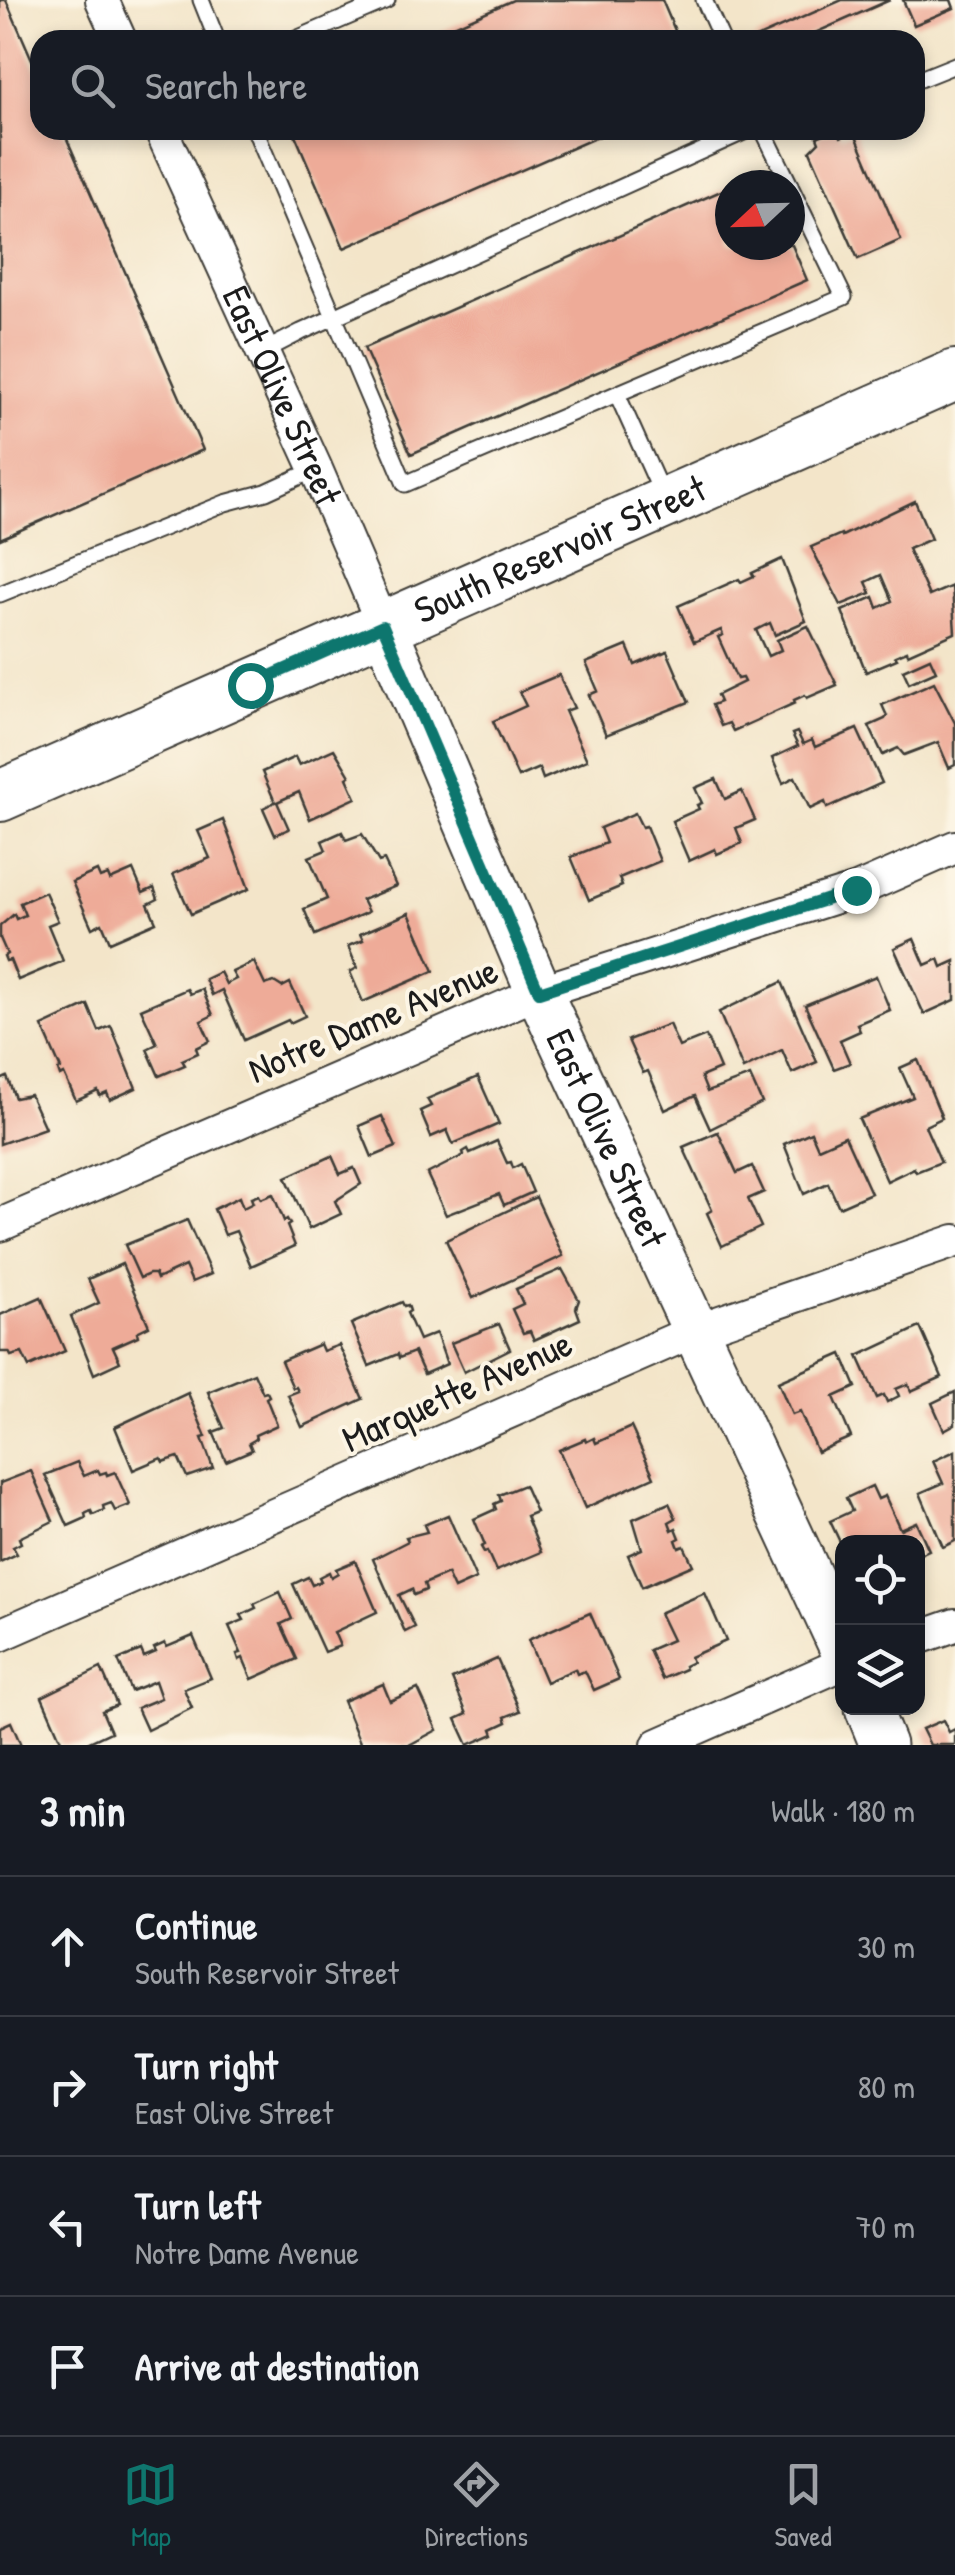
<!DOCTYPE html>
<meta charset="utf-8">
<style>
body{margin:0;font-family:"Patrick Hand",sans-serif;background:#242831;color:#f1f3f6}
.controls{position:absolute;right:30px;bottom:30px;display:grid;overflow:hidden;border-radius:20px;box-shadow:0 5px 15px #0003}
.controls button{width:90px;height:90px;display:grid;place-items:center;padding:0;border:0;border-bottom:2px solid #363941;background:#171b24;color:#f1f3f6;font:50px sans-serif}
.compass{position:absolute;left:715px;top:170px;width:90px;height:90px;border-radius:50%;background:#171b24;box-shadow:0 5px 15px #0003;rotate:248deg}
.stop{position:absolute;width:30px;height:30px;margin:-22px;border:8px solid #0f766e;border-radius:50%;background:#fff}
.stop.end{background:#0f766e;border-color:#fff;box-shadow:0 2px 10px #0008}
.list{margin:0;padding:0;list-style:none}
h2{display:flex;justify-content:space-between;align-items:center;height:130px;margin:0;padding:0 40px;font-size:42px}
h2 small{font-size:32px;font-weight:400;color:#9ea1a6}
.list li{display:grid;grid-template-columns:65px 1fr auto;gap:30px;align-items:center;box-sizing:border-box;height:140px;padding:0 40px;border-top:2px solid #363941}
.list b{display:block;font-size:38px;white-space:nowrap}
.list p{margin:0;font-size:32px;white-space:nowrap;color:#9ea1a6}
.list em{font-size:32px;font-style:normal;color:#9ea1a6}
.icon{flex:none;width:55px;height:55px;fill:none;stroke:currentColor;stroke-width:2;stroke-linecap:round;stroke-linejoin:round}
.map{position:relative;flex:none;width:955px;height:1745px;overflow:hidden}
.search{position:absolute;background:#171b24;box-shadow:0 5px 15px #0003;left:30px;right:30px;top:30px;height:110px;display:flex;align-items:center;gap:25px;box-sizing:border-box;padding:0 35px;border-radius:30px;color:#9ea1a6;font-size:38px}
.sheet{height:690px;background:#171b24}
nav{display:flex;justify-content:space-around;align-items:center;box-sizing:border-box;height:140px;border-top:2px solid #363941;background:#171b24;font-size:28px;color:#9ea1a6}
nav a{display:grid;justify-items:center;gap:5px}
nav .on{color:#0f766e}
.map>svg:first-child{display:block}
.building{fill:#eeab98}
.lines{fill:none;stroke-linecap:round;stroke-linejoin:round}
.lane-casing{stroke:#3c3a36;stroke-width:19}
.street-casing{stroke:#3c3a36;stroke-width:36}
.secondary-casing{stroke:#3c3a36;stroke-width:49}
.primary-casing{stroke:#3c3a36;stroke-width:54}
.lane{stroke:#fff;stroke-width:15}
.street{stroke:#fff;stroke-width:32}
.secondary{stroke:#fff;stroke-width:45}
.primary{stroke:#fff;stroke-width:50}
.route{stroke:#0f766e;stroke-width:12}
.labels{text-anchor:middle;stroke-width:8;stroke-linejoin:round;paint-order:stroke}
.street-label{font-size:38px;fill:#1c1c1c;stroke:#fcf5e5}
</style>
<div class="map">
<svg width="955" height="1745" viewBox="0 0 955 1745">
<rect width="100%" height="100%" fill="#fcf5e5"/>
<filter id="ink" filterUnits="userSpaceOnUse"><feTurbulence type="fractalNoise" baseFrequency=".01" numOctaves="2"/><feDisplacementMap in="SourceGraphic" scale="20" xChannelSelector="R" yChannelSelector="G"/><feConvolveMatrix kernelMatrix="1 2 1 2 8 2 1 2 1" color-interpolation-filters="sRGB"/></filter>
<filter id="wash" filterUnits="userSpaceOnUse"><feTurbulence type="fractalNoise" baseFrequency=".0048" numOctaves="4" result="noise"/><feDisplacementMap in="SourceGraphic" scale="40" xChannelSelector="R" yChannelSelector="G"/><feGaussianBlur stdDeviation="2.25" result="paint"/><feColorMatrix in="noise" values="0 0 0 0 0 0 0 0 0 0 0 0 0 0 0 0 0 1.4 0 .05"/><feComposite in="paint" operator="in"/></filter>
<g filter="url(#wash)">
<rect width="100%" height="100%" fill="#f3e5c9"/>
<g id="blocks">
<g class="building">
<polygon points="0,0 6,0 40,78 40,130 63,130 203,450 0,539"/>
<polygon points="513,0 662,0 679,40 422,40"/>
<polygon points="842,0 890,0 799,40 751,40"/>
<polygon points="903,0 951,0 954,8 914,25"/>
<polygon points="293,130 613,130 344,248"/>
<polygon points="833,130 837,130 841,137 854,131 901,240 858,259 810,151 819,142 817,137"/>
<polygon points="761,174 766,185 735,185"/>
<polygon points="730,187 730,245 792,245 807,280 411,454 364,348"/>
<polygon points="915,501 931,539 908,549 929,596 952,586 955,633 908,654 907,651 895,656 897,659 866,672 842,611 874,597 878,608 892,601 881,575 866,582 871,593 841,605 811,547 841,534 842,536"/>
<polygon points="782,559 806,621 775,635 770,623 756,630 768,656 781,650 777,640 808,626 837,685 807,698 805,695 794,700 795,703 733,731 729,723 721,726 712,705 720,702 717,695 744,682 742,678 737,679 718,637 723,635 721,630 694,642 678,606 739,579 741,582 754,576 752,573"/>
<polygon points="627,646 635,665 667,651 689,702 606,735 589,695 598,691 586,663"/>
<polygon points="930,658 936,671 909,683 903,670"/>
<polygon points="559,675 574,708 565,711 587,760 543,779 539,768 518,777 493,721 526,706 519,692"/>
<polygon points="934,682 955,723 955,765 949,768 938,742 904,755 898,748 883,755 869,726 885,719 887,716 882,705"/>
<polygon points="857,729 882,783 827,808 825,802 810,809 795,777 783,783 772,758 798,746 792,734 797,732 803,744 812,740 815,747"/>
<polygon points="334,749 350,776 347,778 356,798 310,819 299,792 277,802 289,829 275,835 263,808 275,802 262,772 295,757 299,765"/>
<polygon points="716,779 725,799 742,791 755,820 736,828 742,843 717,854 715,849 689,861 672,821 699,809 697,805 702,803 695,788"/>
<polygon points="635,813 642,827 646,826 660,861 619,878 622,886 589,900 571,857 606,843 600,828"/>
<polygon points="223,820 249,889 191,914 173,874 210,858 198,831"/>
<polygon points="342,832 346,840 362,834 379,862 384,860 396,886 362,900 368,912 315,935 304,909 327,899 309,857 326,850 322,841"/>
<polygon points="133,870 143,893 154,888 158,899 148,904 156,922 110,942 102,923 92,928 72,882 97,871 100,878 108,875 110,880"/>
<polygon points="45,892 58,921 48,925 63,961 18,980 10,960 6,961 4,956 7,954 0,938 0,926 14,914 16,919 25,915 20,903"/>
<polygon points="409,913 434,971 363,1002 350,972 357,968 348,946 363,940 360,934"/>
<polygon points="914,939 925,965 939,959 942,967 955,961 955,1000 924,1014 894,948"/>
<polygon points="254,962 265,985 274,982 282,987 290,983 305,1016 290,1023 288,1020 244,1040 222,990 212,995 205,979 220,972 226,984 236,979 232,972"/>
<polygon points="876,976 890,1010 857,1024 860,1031 840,1040 850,1063 834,1069 805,1005"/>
<polygon points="782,982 817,1062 792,1073 782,1050 743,1069 719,1012"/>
<polygon points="187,989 190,994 202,989 213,1015 201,1021 210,1041 196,1048 198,1053 182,1060 185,1065 159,1076 147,1049 157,1044 141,1009"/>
<polygon points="88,1005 99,1031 111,1026 136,1088 110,1100 107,1093 100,1096 98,1091 76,1101 64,1074 60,1076 58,1070 61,1069 42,1026"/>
<polygon points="669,1024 679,1047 706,1036 720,1069 701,1077 707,1092 750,1076 762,1103 710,1129 695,1096 665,1110 648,1071 643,1073 628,1040"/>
<polygon points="918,1060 942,1118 925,1126 941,1162 916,1172 914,1168 887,1181 859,1119 913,1097 900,1068"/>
<polygon points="7,1077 15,1098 30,1095 45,1128 0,1144 0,1080"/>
<polygon points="478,1077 499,1124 453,1144 447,1130 431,1137 420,1111 431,1106 427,1099"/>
<polygon points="382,1116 396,1147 372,1157 359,1126"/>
<polygon points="718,1132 737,1173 752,1166 764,1192 748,1199 761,1227 722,1246 707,1213 712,1210 683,1147"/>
<polygon points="811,1132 818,1148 845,1136 871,1193 839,1207 828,1183 804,1194 784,1144"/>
<polygon points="497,1141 507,1163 511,1162 513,1168 521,1164 533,1192 504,1205 499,1194 446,1215 427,1174 464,1155 463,1152 468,1149 470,1153"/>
<polygon points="332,1156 340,1174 354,1168 361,1184 335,1201 341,1214 309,1229 286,1177"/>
<polygon points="273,1194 284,1221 287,1219 290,1224 287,1226 295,1246 251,1266 236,1231 225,1235 214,1209 239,1197 243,1208 253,1203 251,1198 259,1195 261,1199"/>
<polygon points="536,1197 563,1256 473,1298 446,1240"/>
<polygon points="187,1220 211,1274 192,1282 185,1266 157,1279 155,1274 149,1274 140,1278 125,1245"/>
<polygon points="122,1264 149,1326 137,1332 138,1336 113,1347 120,1362 94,1374 71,1316 99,1303 88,1279"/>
<polygon points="562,1269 579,1300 576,1308 580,1319 534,1340 530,1331 523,1333 512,1309 523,1304 516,1289"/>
<polygon points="41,1297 65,1351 29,1367 22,1353 11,1356 9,1352 0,1352 0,1315"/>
<polygon points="402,1302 404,1306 408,1305 410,1311 407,1313 419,1340 436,1333 447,1364 424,1374 414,1352 399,1358 398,1354 369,1366 351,1324"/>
<polygon points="499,1324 510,1349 464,1372 451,1343"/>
<polygon points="920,1327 942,1377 911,1391 908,1384 896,1389 899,1396 887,1402 884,1395 877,1398 858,1356"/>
<polygon points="320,1344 323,1351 339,1345 363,1399 302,1427 288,1395 298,1391 296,1387 293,1388 281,1361"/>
<polygon points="842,1354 856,1387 834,1397 851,1437 817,1452 800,1412 792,1415 778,1382"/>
<polygon points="254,1373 263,1393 267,1392 269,1396 266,1398 277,1425 255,1435 256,1439 249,1443 252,1450 226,1461 213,1432 224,1428 208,1392"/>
<polygon points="955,1392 955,1424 944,1430 932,1403"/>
<polygon points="188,1393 206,1437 202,1438 213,1468 187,1477 178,1457 163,1462 161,1458 133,1470 115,1427"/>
<polygon points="631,1427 654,1477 585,1508 559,1450 585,1439 586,1442 594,1438 596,1443"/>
<polygon points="955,1451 955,1541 943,1547 920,1493 943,1483 933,1461"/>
<polygon points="77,1462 84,1476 98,1470 100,1474 106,1472 107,1475 115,1472 130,1505 115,1511 111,1503 103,1506 104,1510 93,1515 91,1511 85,1514 86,1518 68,1526 45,1475"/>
<polygon points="31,1471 53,1521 19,1538 21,1543 13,1547 17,1554 0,1562 0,1483"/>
<polygon points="524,1485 536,1512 526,1516 541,1552 496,1571 487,1551 484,1552 481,1547 485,1545 474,1519 496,1509 494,1504 501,1501 499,1495"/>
<polygon points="872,1486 878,1499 885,1496 900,1529 916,1522 929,1550 918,1555 918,1542 887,1542 885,1538 875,1542 840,1542 830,1521 852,1511 846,1498"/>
<polygon points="669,1503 676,1518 669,1522 672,1530 676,1528 680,1538 676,1540 679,1548 684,1546 693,1565 642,1587 628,1555 642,1549 633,1519"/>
<polygon points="448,1515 476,1579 454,1589 447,1574 424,1584 426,1590 414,1595 412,1589 399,1595 415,1627 405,1632 373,1559 408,1541 406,1537 427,1532 424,1525"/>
<polygon points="355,1561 377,1612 334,1632 340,1646 324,1652 293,1584 308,1577 312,1585 321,1581 319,1577 329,1572 331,1577 338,1573 336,1569"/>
<polygon points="280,1592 292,1619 281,1624 297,1659 252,1679 243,1658 239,1660 237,1654 241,1653 229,1626 244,1620 241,1615 256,1608 254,1604"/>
<polygon points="705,1593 726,1641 690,1657 692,1662 684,1666 685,1669 662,1679 649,1650 672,1640 659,1613"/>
<polygon points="590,1613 619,1679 594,1690 585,1671 577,1674 575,1669 546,1682 528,1640"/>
<polygon points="193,1636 211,1678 184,1689 192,1708 147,1730 137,1708 161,1698 155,1681 131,1691 118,1660 141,1650 144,1657 156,1652 154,1648 165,1643 167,1647"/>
<polygon points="497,1659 520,1711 505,1717 507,1722 492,1729 494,1734 468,1745 456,1719 467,1714 452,1679"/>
<polygon points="101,1668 117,1705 102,1711 111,1732 83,1745 63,1745 42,1697"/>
<polygon points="383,1684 390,1701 418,1689 437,1730 409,1745 361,1745 343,1701"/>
<polygon points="943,1720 949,1732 955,1729 955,1745 930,1745 922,1729"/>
<polygon points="11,1722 21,1745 0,1745 0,1727"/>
</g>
</g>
</g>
<g filter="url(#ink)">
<use href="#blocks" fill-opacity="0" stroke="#3c3a36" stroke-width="2.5"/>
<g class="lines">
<g class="lane-casing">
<g id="lane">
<polyline points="201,0 217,40"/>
<polyline points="704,0 722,40"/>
<polyline points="294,40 387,0"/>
<polyline points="915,81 955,65"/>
<polyline points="255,130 405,484 844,297 790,186"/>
<polyline points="763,130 790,185"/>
<polyline points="260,353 301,332 748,130"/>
<polyline points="617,394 664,498"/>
<polyline points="0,594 225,503 266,492 316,469"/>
</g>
</g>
<g class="street-casing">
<g id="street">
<polyline points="102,0 120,40"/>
<path id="s1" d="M161 130 316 469 383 625"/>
<polyline points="0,1225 539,992 857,890 955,847"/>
<polyline points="0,1635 694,1331 955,1241"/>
<polyline points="918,1638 955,1625"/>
<polyline points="658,1745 842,1664"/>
</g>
</g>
<g class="secondary-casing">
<g id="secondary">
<path id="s2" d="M383 625 539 992 842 1647"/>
<polyline points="868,1708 883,1745"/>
</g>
</g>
<g class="primary-casing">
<g id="primary">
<path id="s3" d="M0 796 955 375"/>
</g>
</g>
<use href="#lane" class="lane"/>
<use href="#street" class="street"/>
<use href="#secondary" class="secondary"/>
<use href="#primary" class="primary"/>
</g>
</g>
<g class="lines" filter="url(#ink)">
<polyline class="route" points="250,685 383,626 539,992 856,890"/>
</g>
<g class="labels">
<g class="street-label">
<text dy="13" stroke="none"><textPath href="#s1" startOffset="292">East Olive Street</textPath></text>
<text dy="13" stroke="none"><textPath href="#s3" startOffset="612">South Reservoir Street</textPath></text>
<text transform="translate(373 1020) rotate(-23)" y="13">Notre Dame Avenue</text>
<text dy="13" stroke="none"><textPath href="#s2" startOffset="560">East Olive Street</textPath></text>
<text transform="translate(457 1391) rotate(-24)" y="13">Marquette Avenue</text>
</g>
</g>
</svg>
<div class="controls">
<button><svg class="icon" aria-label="locate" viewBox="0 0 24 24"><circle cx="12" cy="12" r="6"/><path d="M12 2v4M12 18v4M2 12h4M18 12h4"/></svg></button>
<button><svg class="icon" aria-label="layers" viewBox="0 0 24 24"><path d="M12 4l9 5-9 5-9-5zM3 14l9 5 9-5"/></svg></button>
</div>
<svg class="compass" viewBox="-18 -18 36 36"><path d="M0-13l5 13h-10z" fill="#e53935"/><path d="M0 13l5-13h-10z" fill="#9ea1a6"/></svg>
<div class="stop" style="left:250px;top:685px"></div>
<div class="stop end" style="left:856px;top:890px"></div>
<div class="search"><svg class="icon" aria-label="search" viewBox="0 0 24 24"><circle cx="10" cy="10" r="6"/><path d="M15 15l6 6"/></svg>Search here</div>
</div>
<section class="sheet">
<h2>3 min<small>Walk · 180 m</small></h2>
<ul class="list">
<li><svg class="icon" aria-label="ahead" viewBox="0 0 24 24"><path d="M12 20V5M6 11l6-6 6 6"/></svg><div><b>Continue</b><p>South Reservoir Street</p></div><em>30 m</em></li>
<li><svg class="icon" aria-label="right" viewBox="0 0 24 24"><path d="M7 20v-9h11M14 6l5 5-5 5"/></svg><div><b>Turn right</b><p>East Olive Street</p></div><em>80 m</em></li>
<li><svg class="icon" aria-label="left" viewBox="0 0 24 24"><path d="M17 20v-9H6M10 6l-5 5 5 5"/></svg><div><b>Turn left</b><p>Notre Dame Avenue</p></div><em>70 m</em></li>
<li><svg class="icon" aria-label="arrive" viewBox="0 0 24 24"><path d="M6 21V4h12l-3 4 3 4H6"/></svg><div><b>Arrive at destination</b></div></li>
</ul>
</section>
<nav>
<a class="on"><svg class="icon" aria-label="map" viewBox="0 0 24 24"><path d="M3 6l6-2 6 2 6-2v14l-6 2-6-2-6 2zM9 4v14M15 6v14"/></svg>Map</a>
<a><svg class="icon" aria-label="directions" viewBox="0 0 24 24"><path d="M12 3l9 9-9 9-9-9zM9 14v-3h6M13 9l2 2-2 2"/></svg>Directions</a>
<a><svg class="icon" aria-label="saved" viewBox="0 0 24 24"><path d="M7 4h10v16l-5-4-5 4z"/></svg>Saved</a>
</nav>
